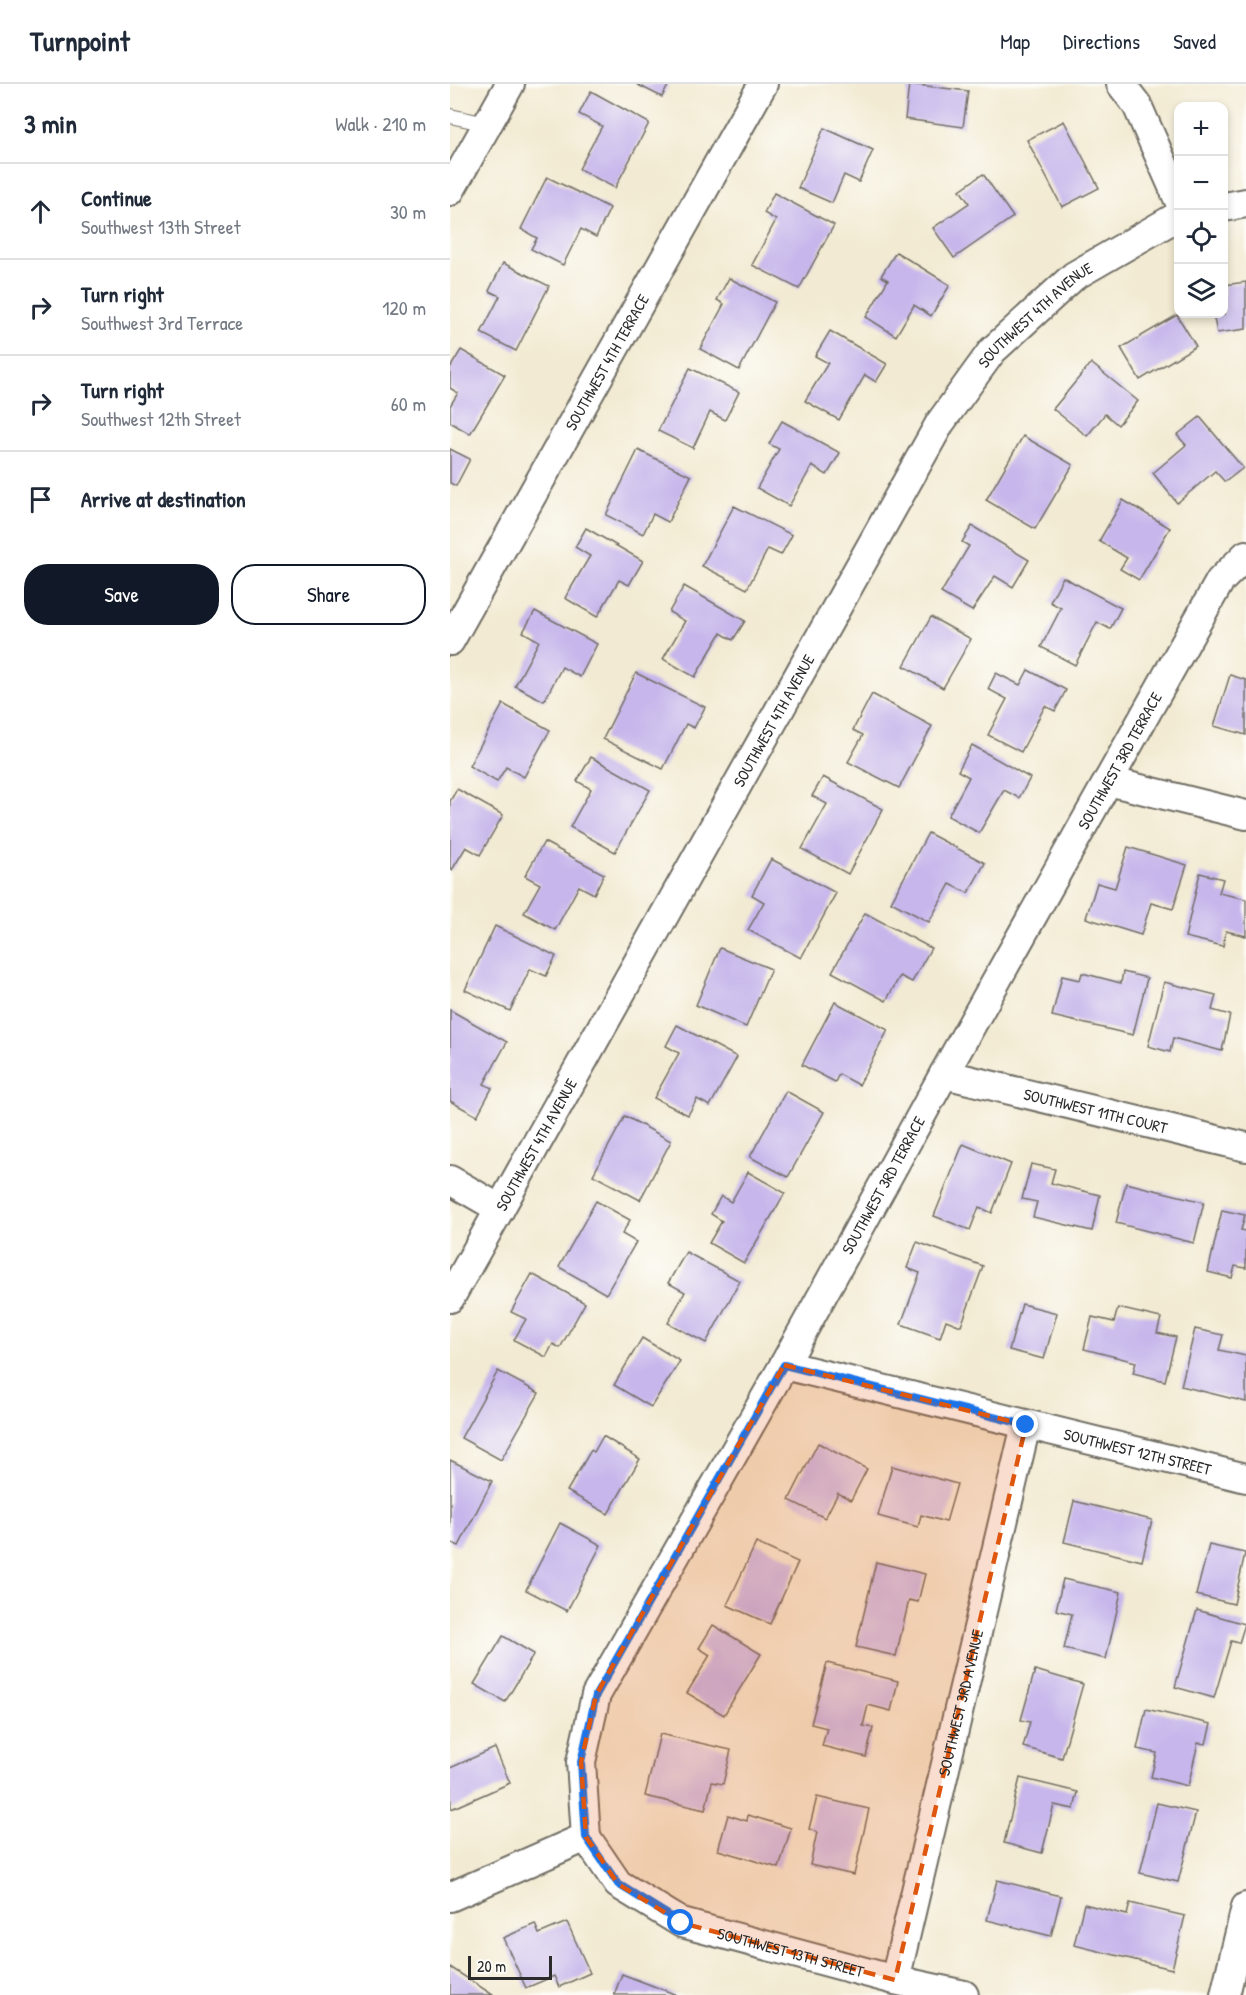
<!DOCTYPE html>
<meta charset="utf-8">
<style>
body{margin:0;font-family:"Patrick Hand",sans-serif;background:#f6f6f7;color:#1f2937}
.controls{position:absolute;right:18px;top:18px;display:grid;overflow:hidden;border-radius:12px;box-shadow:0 3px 9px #0003}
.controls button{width:54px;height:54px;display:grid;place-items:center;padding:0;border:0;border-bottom:2px solid #e0e1e3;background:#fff;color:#1f2937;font:30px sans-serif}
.scale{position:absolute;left:18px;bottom:15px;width:84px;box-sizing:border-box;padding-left:6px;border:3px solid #2b2b2b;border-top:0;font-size:16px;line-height:21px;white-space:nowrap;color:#2b2b2b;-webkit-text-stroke:4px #fdfcf7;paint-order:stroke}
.stop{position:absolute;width:18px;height:18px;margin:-14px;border:4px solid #1a73e8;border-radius:50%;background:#fff}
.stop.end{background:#1a73e8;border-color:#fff;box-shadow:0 2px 6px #0008}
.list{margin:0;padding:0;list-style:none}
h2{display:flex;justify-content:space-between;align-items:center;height:78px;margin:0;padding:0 24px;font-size:26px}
h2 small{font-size:20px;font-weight:400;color:#747a83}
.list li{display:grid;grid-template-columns:39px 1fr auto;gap:18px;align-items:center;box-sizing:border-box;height:96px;padding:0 24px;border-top:2px solid #e0e1e3}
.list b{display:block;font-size:22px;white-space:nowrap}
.list p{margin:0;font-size:20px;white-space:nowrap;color:#747a83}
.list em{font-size:20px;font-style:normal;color:#747a83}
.actions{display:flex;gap:12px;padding:18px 24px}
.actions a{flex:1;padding:14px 0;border:2px solid #111827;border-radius:24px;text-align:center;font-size:21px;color:#111827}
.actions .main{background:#111827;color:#fff}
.icon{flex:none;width:33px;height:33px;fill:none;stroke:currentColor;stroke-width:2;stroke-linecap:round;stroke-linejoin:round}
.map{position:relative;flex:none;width:796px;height:1911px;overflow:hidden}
header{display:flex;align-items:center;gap:36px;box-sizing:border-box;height:84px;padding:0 30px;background:#fff;border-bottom:2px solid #e0e1e3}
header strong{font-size:28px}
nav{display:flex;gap:33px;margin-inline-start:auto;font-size:21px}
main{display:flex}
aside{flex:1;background:#fff}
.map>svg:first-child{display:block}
.building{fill:#c6b6eb}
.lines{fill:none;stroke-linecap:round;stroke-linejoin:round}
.lane-casing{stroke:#716e65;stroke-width:16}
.street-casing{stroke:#716e65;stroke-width:32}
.lane{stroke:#fff;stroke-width:14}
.street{stroke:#fff;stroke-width:28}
.route{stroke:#1a73e8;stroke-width:8}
.marked{fill:#df570e;fill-opacity:0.2;stroke:#df570e;stroke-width:4.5;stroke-dasharray:12 8;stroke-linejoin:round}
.labels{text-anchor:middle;stroke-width:6;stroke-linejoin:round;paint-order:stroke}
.street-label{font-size:16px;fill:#2b2b2b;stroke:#fdfcf7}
</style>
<header>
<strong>Turnpoint</strong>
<nav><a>Map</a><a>Directions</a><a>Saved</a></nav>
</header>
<main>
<aside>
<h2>3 min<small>Walk · 210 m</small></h2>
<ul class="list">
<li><svg class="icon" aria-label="ahead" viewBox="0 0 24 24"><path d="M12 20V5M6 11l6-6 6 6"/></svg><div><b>Continue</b><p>Southwest 13th Street</p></div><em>30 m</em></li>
<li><svg class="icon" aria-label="right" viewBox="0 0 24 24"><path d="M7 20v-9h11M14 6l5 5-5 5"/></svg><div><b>Turn right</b><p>Southwest 3rd Terrace</p></div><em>120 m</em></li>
<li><svg class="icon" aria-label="right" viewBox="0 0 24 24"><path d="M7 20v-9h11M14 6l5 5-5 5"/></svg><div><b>Turn right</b><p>Southwest 12th Street</p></div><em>60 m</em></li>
<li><svg class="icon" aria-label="arrive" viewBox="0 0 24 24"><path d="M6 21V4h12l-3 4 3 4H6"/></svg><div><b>Arrive at destination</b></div></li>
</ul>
<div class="actions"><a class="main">Save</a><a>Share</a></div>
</aside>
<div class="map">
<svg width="796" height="1911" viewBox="0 0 796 1911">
<rect width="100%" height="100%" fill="#fdfcf7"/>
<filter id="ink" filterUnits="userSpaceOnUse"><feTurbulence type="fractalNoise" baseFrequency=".0167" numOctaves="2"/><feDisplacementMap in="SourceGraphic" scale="12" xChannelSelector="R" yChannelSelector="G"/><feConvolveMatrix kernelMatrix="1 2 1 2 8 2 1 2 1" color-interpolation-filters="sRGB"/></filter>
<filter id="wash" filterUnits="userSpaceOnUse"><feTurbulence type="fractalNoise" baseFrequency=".008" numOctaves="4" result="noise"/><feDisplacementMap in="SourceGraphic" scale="24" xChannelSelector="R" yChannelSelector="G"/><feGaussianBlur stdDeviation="1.35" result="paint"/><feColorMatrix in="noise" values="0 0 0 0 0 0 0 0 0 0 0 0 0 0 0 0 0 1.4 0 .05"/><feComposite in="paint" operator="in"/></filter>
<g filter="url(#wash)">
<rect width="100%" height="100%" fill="#f2ead2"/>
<g id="blocks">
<g class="building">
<polygon points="186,0 219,0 212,13"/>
<polygon points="459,0 518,7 513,43 455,35"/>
<polygon points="141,7 199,39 165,104 129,85 152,42 129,30"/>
<polygon points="614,37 649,104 612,123 577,56"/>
<polygon points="374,44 423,66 409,98 394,91 382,119 348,104"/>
<polygon points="533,90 563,133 504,174 483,144 519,119 510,106"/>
<polygon points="97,93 160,124 146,153 131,145 113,181 81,165 87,154 71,145"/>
<polygon points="324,109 384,141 349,205 302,181 326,136 314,129"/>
<polygon points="446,168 500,201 481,232 464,221 446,252 416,233 438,196 431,192"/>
<polygon points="53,179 99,202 66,267 31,249 50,212 39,207"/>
<polygon points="279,194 325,218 289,286 250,265 274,220 267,216"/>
<polygon points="796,198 796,245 767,249 763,230 774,230 774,201"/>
<polygon points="727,231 746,262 690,296 671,264"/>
<polygon points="380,247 437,280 426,298 415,291 389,336 355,317 378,279 365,272"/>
<polygon points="11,266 55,291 20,350 0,338 0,322 8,309 0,304 0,284"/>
<polygon points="641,279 688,317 668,341 655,330 637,352 603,325"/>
<polygon points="240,284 289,308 275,336 260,328 243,364 208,347"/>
<polygon points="750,333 793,384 775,398 765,387 727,419 703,389 736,361 727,351"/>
<polygon points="332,337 390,369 377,391 362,382 339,422 307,404 329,365 319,360"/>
<polygon points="573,352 623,381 585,445 536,416"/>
<polygon points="0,365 20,375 6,402 0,399"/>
<polygon points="188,366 241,392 218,438 203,430 193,450 156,431"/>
<polygon points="673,416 720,444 689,496 670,485 677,474 649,457"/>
<polygon points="284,422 342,451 331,471 318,465 297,505 252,482"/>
<polygon points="522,442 579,476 563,503 545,492 522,527 491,509 519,462 512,458"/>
<polygon points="136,444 193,477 179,501 169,496 147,533 115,514 140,472 125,463"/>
<polygon points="613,493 671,524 660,545 647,538 625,581 591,563 611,524 600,518"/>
<polygon points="234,502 295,537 283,556 271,549 245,593 213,575 235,537 219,528"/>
<polygon points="85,527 147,560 130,593 112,583 94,617 65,602 89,557 73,548"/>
<polygon points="481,533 521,555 493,604 454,582"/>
<polygon points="578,586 616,606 605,627 595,622 571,668 538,651 557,615 538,605 546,589 570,601"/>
<polygon points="186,589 255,623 244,644 236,640 213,685 153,655"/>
<polygon points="780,591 796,596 796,651 764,642"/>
<polygon points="422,610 482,642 449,704 398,678 413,651 403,646"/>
<polygon points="53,620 100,646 74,693 56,683 47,698 19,682"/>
<polygon points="522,661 580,694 569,714 554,706 529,749 498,732 519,693 508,687"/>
<polygon points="141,673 200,706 165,768 120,743 141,705 127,697"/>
<polygon points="373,693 433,725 398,790 352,765 377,720 362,712"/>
<polygon points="7,705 53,731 30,771 16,763 2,786 0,785 0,717"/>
<polygon points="478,749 535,779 518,809 500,800 479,838 441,818"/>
<polygon points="94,758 154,790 144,810 129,802 105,846 74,829 90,800 75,792"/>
<polygon points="678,763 737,781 723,825 701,819 691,851 636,834 647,799 665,804"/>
<polygon points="321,775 386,809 351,874 298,846 314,818 302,811"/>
<polygon points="750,789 773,795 769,809 796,815 796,852 776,847 773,862 735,853"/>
<polygon points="415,829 481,864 462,898 450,892 436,917 382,888"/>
<polygon points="45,842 106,872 96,892 80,885 60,927 15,906"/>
<polygon points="270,864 321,885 296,943 246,921"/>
<polygon points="673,888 697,894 683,951 602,932 612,892 630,896 632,889 671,899"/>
<polygon points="714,898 766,911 762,926 780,931 772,967 723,954 720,968 698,962"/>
<polygon points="385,918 438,946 409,1001 389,990 385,998 352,981"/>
<polygon points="0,926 57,958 34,1000 42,1004 27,1032 0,1017"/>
<polygon points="227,941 287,973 260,1022 247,1015 238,1031 204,1014 229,969 216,962"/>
<polygon points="336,1007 374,1028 338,1093 300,1073"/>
<polygon points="175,1032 221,1057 190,1116 143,1091"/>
<polygon points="513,1060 561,1080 542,1129 529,1123 520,1146 484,1132"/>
<polygon points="581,1080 605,1085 601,1099 650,1111 642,1147 583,1133 587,1118 572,1115"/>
<polygon points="298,1088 335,1109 294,1179 259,1159 272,1137 261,1130 271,1112 281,1118"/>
<polygon points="676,1099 754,1118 744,1159 666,1139"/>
<polygon points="146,1117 180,1136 172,1150 186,1158 156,1210 109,1183"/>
<polygon points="772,1126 795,1131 791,1146 796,1147 796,1184 785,1182 782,1194 758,1188"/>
<polygon points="467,1158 533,1182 511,1242 496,1236 490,1254 451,1240 470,1189 457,1184"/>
<polygon points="236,1168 290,1197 256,1259 218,1239 235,1208 218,1199"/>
<polygon points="82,1190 135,1219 110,1264 103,1260 96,1273 64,1256 76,1235 61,1228"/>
<polygon points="572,1220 607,1229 594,1275 559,1266"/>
<polygon points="668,1224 711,1234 707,1249 726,1253 715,1297 683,1289 686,1278 634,1265 642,1233 664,1238"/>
<polygon points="745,1245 773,1251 769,1266 796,1272 796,1318 731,1302"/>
<polygon points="192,1254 230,1277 201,1323 164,1301"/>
<polygon points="48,1287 89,1309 51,1376 11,1354"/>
<polygon points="153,1352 190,1375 158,1430 117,1407 141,1366 144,1368"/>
<polygon points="368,1359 417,1385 401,1416 388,1409 375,1434 339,1416"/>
<polygon points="0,1376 42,1397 9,1462 0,1458"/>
<polygon points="442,1382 507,1400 496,1438 471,1431 468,1443 428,1432"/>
<polygon points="624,1417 702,1436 692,1477 614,1458"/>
<polygon points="110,1439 151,1461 117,1527 76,1506"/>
<polygon points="306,1459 348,1478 320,1540 277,1521"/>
<polygon points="759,1461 795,1469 784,1520 746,1511"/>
<polygon points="426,1478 475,1490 468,1518 459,1516 446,1572 406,1563"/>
<polygon points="613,1495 671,1508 656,1575 614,1565 622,1530 606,1526"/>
<polygon points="747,1526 795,1540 789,1559 781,1557 764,1614 725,1603"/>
<polygon points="263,1541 311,1570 274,1631 237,1609 260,1571 249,1564"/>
<polygon points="53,1552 84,1570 55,1618 24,1600"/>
<polygon points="377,1579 448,1597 441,1627 418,1621 413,1642 423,1644 416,1673 372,1662 377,1644 361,1640"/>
<polygon points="585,1586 633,1600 612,1674 573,1663 580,1638 571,1636"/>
<polygon points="696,1625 761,1640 756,1660 748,1659 738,1702 701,1693 707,1669 687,1665"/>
<polygon points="210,1650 281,1666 273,1700 262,1698 255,1726 195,1712"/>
<polygon points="45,1664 60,1699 1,1725 0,1684"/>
<polygon points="570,1694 628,1708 624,1725 604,1721 592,1769 554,1759"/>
<polygon points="367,1713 419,1725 404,1791 360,1781 367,1748 359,1745"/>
<polygon points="707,1719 746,1728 728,1798 690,1789"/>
<polygon points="278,1731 297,1737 298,1731 341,1744 329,1784 268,1766"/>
<polygon points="547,1796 611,1812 601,1852 537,1836"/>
<polygon points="680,1819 735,1832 722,1885 624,1861 634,1820 677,1831"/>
<polygon points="117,1838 140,1889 109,1903 104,1892 76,1904 53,1854 85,1840 89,1850"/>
<polygon points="0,1883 43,1911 0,1911"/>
<polygon points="172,1890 227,1911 164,1911"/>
</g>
</g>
</g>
<g filter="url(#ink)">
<use href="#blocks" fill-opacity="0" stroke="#716e65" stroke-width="1.5"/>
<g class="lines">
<g class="lane-casing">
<polyline id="lane" points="0,32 37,40"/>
</g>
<g class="street-casing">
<g id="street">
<polyline points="671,0 687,21 728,114"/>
<polyline points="0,107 60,0"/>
<polyline points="774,123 796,119"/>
<path id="s1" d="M0 557 313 0"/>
<polyline points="658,697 796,731"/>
<path id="s2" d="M494 990 796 1063"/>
<polyline points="0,1096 50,1125"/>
<path id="s3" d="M0 1214 490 339 542 267 624 192 728 132"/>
<path id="s4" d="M334 1281 796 1394"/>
<path id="s5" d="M136 1753 131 1678 146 1611 334 1281 494 990 770 497 796 471"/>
<path id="s6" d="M0 1813 136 1753 168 1800 232 1839 445 1896 514 1911"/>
<path id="s7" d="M445 1896 576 1341"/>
<polyline points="775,1911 796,1823"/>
</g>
</g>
<use href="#lane" class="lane"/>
<use href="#street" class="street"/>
</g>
</g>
<g class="lines" filter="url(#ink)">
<polyline class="route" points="231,1839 168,1800 136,1753 131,1678 146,1611 334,1281 576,1341"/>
</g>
<path class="marked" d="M334 1281 576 1341 445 1896 232 1839 168 1800 136 1753 131 1678 146 1611Z"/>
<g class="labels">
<g class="street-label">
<text dy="6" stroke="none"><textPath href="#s3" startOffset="1148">SOUTHWEST 4TH AVENUE</textPath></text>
<text dy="6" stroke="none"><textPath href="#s1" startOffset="320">SOUTHWEST 4TH TERRACE</textPath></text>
<text dy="6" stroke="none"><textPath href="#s3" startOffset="662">SOUTHWEST 4TH AVENUE</textPath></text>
<text dy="6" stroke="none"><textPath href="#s5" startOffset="1215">SOUTHWEST 3RD TERRACE</textPath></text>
<text dy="6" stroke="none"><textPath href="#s2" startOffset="156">SOUTHWEST 11TH COURT</textPath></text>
<text dy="6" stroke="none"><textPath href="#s3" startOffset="176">SOUTHWEST 4TH AVENUE</textPath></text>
<text dy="6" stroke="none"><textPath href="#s5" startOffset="729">SOUTHWEST 3RD TERRACE</textPath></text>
<text dy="6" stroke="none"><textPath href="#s4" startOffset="364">SOUTHWEST 12TH STREET</textPath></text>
<text dy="6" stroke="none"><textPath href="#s7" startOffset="285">SOUTHWEST 3RD AVENUE</textPath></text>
<text dy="6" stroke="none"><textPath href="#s6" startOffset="393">SOUTHWEST 13TH STREET</textPath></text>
</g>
</g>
</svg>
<div class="controls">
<button>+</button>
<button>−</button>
<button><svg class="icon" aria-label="locate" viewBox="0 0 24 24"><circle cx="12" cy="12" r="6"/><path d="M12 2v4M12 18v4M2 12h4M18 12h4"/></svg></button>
<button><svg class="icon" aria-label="layers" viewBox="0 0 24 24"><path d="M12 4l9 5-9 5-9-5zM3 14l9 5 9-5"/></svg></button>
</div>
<div class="scale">20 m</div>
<div class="stop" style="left:231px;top:1839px"></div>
<div class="stop end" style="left:576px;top:1341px"></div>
</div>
</main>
